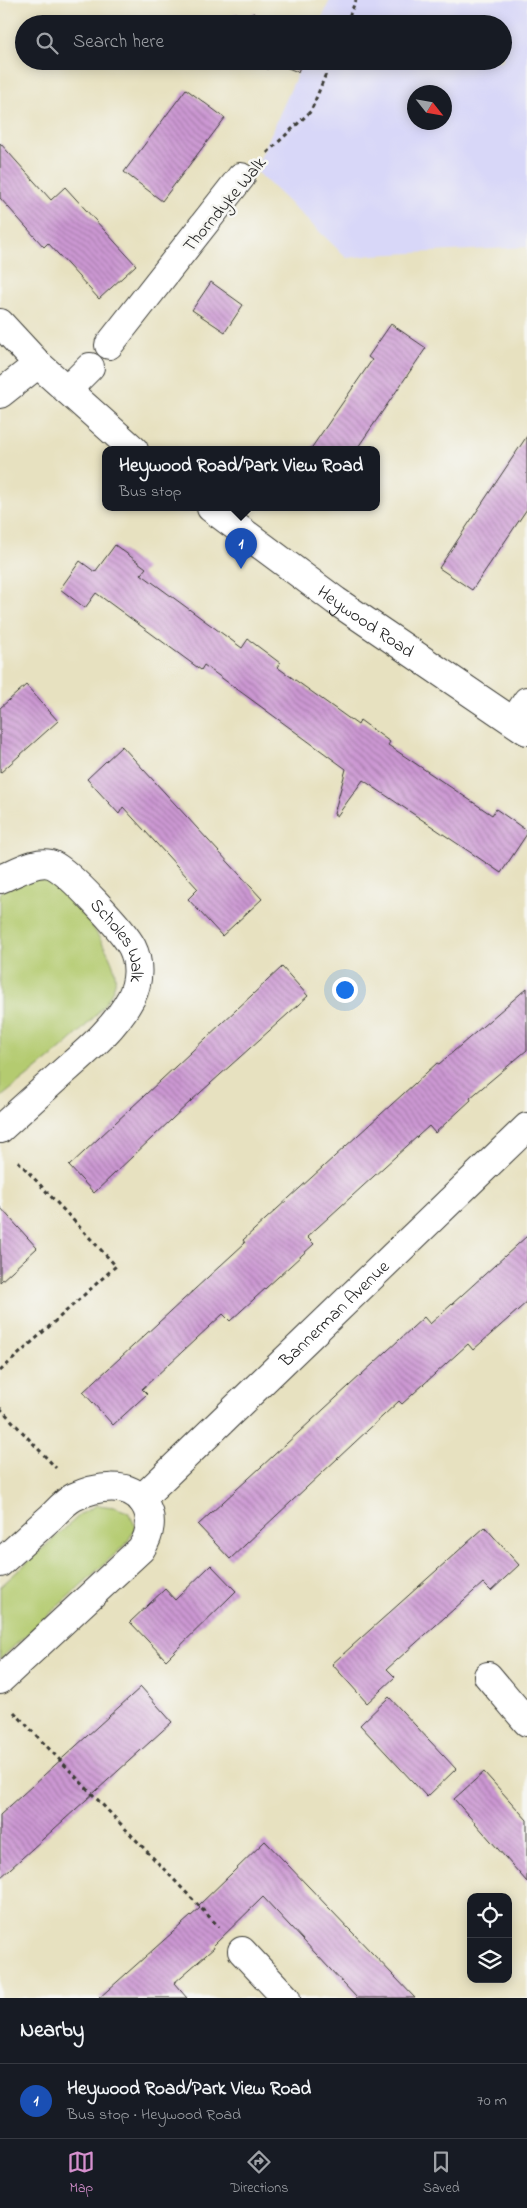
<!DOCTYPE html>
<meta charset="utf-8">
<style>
body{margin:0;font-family:"Indie Flower",sans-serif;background:#242831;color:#f1f3f6}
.controls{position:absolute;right:15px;bottom:15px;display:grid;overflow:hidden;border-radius:10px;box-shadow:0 2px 12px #0003}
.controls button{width:45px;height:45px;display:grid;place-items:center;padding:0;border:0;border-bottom:1px solid #363941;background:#171b24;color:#f1f3f6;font:25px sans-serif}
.compass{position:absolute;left:407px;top:85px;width:45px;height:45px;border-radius:50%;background:#171b24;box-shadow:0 2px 12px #0003;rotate:121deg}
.you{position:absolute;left:344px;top:989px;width:18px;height:18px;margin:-12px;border:4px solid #fff;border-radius:50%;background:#1a73e8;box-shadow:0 0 0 8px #1a73e833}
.badge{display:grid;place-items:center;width:32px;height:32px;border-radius:50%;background:#d690ce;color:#fff;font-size:16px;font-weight:700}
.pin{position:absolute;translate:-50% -41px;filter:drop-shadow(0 1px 2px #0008)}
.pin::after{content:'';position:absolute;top:26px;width:18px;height:15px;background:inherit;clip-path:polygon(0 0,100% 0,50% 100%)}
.popup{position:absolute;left:102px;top:446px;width:278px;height:65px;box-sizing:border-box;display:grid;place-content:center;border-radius:10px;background:#171b24;filter:drop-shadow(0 1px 4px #0005);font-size:16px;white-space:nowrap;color:#9ea1a6}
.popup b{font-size:19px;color:#f1f3f6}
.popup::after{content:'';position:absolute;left:50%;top:100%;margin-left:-10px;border:10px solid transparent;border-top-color:#171b24}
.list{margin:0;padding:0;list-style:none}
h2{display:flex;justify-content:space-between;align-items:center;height:65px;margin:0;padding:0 20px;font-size:21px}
h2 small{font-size:16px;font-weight:400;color:#9ea1a6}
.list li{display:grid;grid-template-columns:32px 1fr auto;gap:15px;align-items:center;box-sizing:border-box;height:75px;padding:0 20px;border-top:1px solid #363941}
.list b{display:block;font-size:19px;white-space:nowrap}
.list p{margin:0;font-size:16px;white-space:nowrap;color:#9ea1a6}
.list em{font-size:16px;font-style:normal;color:#9ea1a6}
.icon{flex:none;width:28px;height:28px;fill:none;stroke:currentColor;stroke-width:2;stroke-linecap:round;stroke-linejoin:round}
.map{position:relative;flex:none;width:527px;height:1998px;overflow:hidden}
.search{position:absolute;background:#171b24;box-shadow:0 2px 12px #0003;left:15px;right:15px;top:15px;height:55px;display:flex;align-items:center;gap:12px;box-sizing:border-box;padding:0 18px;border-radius:28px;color:#9ea1a6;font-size:19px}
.sheet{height:140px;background:#171b24}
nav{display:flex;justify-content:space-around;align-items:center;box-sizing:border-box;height:70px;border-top:1px solid #363941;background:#171b24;font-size:14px;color:#9ea1a6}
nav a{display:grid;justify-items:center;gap:2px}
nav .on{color:#d690ce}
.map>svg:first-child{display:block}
.built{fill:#d8d7f8;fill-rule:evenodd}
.grass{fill:#b4cb6f;stroke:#687446}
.building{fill:url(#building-back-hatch)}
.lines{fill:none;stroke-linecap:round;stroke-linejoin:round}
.minor-casing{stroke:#3a3a35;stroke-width:30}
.path{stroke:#3a3a35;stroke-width:3;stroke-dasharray:4 4;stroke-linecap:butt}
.minor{stroke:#fff;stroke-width:28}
.labels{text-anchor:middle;stroke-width:5;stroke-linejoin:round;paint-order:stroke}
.street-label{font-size:18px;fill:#1c1c1c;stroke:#f6f6f2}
</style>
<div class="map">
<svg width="527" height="1998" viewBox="0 0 527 1998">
<defs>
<pattern id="building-back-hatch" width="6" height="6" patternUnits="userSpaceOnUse" patternTransform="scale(1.25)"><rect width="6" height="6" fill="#cc98d3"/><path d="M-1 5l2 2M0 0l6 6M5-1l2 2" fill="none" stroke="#a57baa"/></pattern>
</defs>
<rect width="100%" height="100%" fill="#f6f6f2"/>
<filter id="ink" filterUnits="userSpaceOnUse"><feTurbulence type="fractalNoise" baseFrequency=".02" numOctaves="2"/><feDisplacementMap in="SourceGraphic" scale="10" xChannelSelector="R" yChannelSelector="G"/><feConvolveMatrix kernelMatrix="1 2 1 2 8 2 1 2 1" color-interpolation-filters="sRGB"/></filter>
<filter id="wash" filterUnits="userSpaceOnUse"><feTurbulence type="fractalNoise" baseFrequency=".0096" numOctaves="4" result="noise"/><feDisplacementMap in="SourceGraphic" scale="20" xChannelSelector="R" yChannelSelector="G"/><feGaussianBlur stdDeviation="1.12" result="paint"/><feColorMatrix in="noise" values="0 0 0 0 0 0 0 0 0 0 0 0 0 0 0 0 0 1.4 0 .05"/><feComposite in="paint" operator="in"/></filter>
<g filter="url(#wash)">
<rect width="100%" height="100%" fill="#e7e1c0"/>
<path class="built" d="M330 0H527V247L373 255 347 258 255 170 303 61H503V24H319ZM414 92H444V122H414Z"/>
<g class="grass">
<path d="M26 876C32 877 39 877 45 879 65 886 83 908 93 927 101 942 118 964 115 983 106 1020 30 1073 0 1098V892Z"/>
<polygon points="97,1505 114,1507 128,1512 136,1527 126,1544 0,1659 0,1587 81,1514"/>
</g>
<g id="blocks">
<g class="building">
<polygon points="235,13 251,20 253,13 278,24 230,24"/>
<polygon points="250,61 302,61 298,72 273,62 268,69"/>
<polygon points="186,89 225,118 162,201 124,172"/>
<polygon points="0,143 51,200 65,187 136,265 99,299 48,243 44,247 0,198"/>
<polygon points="211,282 243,305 225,332 192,310"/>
<polygon points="391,324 426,348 356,450 310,450 372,360 368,357"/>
<polygon points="527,436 527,509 472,590 439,568"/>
<polygon points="115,545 146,568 141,574 242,648 248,639 280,663 277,667 358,725 360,720 390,742 388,745 492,815 496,809 527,831 527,834 501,873 363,780 337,816 334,814 346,769 204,665 201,670 96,593 85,608 60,589 80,561 95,572"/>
<polygon points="26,685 58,721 0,773 0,708"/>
<polygon points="122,746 262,899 222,936 188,899 198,889 123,807 119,814 87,779"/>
<polygon points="282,967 308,996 191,1101 94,1193 69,1166"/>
<polygon points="527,988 527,1050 470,1098 471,1100 435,1133 429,1126 307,1237 314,1244 230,1321 223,1314 142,1389 147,1394 113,1425 83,1392 245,1243 243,1240 437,1063 439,1064"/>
<polygon points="0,1207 37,1248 0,1282"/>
<polygon points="527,1236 527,1302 473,1350 468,1344 402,1404 399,1401 230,1559 198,1525 424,1317 430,1324"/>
<polygon points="485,1527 519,1565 491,1591 483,1583 387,1669 395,1677 367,1703 332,1664"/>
<polygon points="211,1565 236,1591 166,1660 130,1622 165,1589 175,1600"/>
<polygon points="141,1687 172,1722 0,1878 0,1815"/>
<polygon points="389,1697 456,1769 427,1797 360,1725"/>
<polygon points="484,1772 527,1820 527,1882 454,1799"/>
<polygon points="265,1841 415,1998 357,1998 263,1897 213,1946 214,1948 174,1983 187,1998 99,1998 200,1908 198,1906"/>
</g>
</g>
</g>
<g filter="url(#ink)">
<use href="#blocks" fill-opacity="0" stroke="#3a3a35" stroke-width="1"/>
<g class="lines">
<g class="minor-casing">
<g id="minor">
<polyline points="0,323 38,364 134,450"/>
<polyline points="109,345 241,177"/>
<polyline points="67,390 90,367"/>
<polyline points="0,394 38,364"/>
<path id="s1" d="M211 508 336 601 527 731"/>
<polyline points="514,721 527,701"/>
<path id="s2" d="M0 879C14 874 38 858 53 865 70 873 123 930 132 947 140 963 139 982 131 998 115 1028 87 1051 62 1073 41 1092 21 1110 0 1129"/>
<path id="s3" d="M141 1499 527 1127"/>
<path d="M0 1563C17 1548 34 1532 51 1517 58 1510 66 1501 74 1497 95 1487 129 1480 144 1503 154 1518 150 1535 141 1549L0 1680"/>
<polyline points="488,1676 527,1722"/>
<polyline points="242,1951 286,1998"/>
</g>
</g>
<g class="path">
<polyline points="346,24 356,0"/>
<polyline points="267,153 311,111 331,61"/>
<polyline points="0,1371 116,1266 16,1159"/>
<polyline points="0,1408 56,1468"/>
<polyline points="14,1712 219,1927"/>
</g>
<use href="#minor" class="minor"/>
</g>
</g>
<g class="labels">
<g class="street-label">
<text transform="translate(224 204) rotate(-50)" y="6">Thorndyke Walk</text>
<text dy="6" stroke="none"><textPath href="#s1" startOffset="192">Heywood Road</textPath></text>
<text dy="6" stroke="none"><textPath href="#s2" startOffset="159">Scholes Walk</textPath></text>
<text dy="6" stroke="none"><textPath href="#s3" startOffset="268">Bannerman Avenue</textPath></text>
</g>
</g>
</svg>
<div class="controls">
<button><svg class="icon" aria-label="locate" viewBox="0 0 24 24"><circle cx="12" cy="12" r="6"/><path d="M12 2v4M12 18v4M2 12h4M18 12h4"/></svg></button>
<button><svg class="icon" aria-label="layers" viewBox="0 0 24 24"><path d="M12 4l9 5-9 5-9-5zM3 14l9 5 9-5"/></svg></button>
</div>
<svg class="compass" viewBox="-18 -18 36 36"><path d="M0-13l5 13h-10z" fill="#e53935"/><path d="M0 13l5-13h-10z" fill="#9ea1a6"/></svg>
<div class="you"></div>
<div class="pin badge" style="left:241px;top:569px;background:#1a4fb4">1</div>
<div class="popup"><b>Heywood Road/Park View Road</b>Bus stop</div>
<div class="search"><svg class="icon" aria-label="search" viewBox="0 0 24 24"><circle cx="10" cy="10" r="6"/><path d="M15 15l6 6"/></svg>Search here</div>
</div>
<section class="sheet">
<h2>Nearby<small></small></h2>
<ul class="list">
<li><span class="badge" style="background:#1a4fb4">1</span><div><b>Heywood Road/Park View Road</b><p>Bus stop · Heywood Road</p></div><em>70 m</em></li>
</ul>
</section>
<nav>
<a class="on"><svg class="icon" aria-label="map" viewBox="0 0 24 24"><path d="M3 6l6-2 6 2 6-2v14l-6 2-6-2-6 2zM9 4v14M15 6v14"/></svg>Map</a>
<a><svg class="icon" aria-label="directions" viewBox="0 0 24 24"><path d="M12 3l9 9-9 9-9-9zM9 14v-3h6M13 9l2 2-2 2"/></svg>Directions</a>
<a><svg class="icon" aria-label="saved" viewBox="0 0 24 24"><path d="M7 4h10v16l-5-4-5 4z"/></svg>Saved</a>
</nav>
